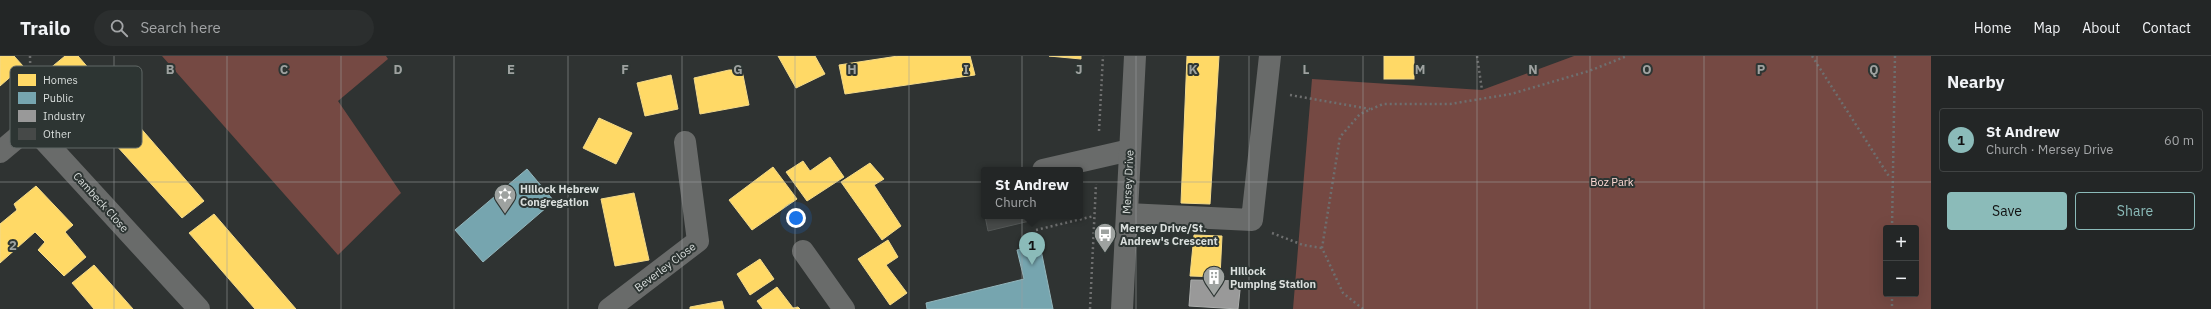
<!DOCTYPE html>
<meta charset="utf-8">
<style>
body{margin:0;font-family:"IBM Plex Sans",sans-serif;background:#2b2e2e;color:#f1f3f6}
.controls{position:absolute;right:12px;bottom:12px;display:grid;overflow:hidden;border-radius:4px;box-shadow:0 4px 16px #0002}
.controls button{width:36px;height:36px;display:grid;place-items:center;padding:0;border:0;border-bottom:1px solid #404343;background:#232626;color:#f1f3f6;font:20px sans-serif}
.you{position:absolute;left:796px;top:162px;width:14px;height:14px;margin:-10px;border:3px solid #fff;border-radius:50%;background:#1a73e8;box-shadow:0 0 0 6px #1a73e833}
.badge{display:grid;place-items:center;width:26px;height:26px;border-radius:50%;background:#8bbbb9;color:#111;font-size:13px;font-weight:700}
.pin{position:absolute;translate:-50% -33px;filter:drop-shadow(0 1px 2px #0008)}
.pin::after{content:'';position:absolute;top:21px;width:14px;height:12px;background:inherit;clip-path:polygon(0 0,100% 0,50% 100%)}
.popup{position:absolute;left:981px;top:111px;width:102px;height:52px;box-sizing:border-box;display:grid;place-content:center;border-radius:4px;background:#232626;filter:drop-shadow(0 1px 3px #0005);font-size:13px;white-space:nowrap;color:#a3a5a7}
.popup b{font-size:15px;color:#f1f3f6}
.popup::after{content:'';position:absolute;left:50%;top:100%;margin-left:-8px;border:8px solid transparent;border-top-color:#232626}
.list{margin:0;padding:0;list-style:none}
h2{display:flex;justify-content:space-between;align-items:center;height:52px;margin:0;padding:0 16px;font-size:17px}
h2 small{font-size:13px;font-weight:400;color:#a3a5a7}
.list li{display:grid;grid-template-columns:26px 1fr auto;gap:12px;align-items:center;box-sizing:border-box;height:64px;margin:0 8px 8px;padding:0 8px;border:1px solid #404343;border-radius:4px}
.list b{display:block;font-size:15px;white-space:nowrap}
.list p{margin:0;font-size:13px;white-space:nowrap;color:#a3a5a7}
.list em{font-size:13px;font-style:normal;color:#a3a5a7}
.actions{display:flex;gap:8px;padding:12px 16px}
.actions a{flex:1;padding:9px 0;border:1px solid #8bbbb9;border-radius:4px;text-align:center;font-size:14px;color:#8bbbb9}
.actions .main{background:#8bbbb9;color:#111}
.icon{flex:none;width:22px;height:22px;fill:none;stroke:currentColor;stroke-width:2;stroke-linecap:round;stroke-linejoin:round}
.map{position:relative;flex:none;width:1931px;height:253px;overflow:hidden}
header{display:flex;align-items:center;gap:24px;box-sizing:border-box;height:56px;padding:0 20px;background:#232626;border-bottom:1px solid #404343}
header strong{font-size:19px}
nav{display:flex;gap:22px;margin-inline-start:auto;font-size:14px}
.search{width:280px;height:36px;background:#2b2e2e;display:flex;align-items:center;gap:10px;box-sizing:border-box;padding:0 14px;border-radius:22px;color:#a3a5a7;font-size:15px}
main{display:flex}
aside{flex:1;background:#232626}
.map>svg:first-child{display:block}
.green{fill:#754943;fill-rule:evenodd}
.homes{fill:#ffd966;stroke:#f4da89}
.public{fill:#76a5af;stroke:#94b6bc}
.industry{fill:#999;stroke:#acaead}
.building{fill:#464948;stroke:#545857}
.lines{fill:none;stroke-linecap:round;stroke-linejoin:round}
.path{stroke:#6e6f6f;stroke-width:2.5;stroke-dasharray:2 3;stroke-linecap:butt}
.minor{stroke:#696b6a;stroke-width:22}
.grid{fill:none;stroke:#9ea2a0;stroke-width:1;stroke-opacity:0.55}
.labels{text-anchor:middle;stroke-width:4;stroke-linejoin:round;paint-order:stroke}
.street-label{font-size:11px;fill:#d9dedc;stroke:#2d3533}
.park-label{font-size:11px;fill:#fedad5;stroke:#2d3533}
.poi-label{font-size:11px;font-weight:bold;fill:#d9dedc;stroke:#2d3533;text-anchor:start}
.key{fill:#2d3533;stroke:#616866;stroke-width:1}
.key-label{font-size:11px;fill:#d9dedc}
.grid-label{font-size:13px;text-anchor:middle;font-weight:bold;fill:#9ea2a0;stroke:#2d3533;stroke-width:4;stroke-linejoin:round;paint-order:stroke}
</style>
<header>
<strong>Trailo</strong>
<div class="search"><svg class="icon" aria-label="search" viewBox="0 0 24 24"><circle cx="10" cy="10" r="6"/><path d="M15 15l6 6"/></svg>Search here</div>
<nav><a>Home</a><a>Map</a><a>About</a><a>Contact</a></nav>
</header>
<main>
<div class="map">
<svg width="1931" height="253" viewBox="0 0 1931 253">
<rect width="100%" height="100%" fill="#2f3332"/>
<g class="green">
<polygon points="162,0 386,0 388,3 338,45 401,137 338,199"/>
<path d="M1574 0H1931V253H1293L1312 23 1482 34ZM1886 172H1916V238H1886Z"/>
</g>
<g class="homes">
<polygon points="0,0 14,0 23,10 0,30"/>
<polygon points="65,0 78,0 204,145 182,162 48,14"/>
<polygon points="778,0 815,0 825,18 796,32"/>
<polygon points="898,0 970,0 975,19 845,38 839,9"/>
<polygon points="1049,0 1081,0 1081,3"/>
<polygon points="1187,0 1219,0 1210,148 1181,147"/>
<rect x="1384" y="0" width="30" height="23"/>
<polygon points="729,14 742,14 749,49 700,58 694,22"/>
<polygon points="671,19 678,53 645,60 637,27"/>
<polygon points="599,62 632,77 616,108 583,92"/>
<polygon points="830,101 844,121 807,145 786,116 803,105 810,115"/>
<polygon points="870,107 884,123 874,129 901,170 882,184 841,126"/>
<polygon points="773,111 797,143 752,174 729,144"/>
<polygon points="36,130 73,169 65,176 86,201 64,220 38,194 45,186 35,176 0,207 0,168 17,154 14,148"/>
<polygon points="634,137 649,204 615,210 601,143"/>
<polygon points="214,158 296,253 255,253 189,177"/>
<polygon points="1194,179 1222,180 1220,221 1190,220"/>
<polygon points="888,184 898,201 886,209 907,237 890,249 858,203"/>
<polygon points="760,203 774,223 750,239 737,218"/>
<polygon points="94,209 133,253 94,253 72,227"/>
<polygon points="777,231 793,252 798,251 800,253 763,253 757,245"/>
<polygon points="722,245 724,253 690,253 690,251"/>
</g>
<g class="public">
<polygon points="527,113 554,145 483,206 455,174"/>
<polygon points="1040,189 1053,253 927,253 926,247 1024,223 1017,194"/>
</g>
<polygon class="industry" points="1191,224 1241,225 1238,253 1189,250"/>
<polygon class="building" points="985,160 1033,160 1034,164 988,175"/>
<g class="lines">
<g class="path">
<polyline points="30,0 31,45"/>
<polyline points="1477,0 1482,34"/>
<polyline points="1812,0 1890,122"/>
<polyline points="1290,39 1370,53"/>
<polyline points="1099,75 1103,0"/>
<polyline points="1892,172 1895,0"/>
<polyline points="1036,174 1094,160"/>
<polyline points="1272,177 1303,189 1322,192"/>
<polyline points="1892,238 1892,253"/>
<polyline points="1090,253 1096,128"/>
<polyline points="1363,253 1343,237 1322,192 1340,81 1360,58 1383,48 1450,48 1511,38 1589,15 1627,0"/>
</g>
<g class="minor">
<polyline points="0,96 31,70 199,253"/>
<polyline points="1043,114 1130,94"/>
<polyline points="1127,158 1252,164 1270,0"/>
<polyline points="803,195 844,253"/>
<polyline points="609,253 698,185 685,86"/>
<polyline points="1122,253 1135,0"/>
</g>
</g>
<path class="grid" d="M114 0V253M227 0V253M341 0V253M454 0V253M568 0V253M682 0V253M795 0V253M909 0V253M1022 0V253M1136 0V253M1249 0V253M1363 0V253M1477 0V253M1590 0V253M1704 0V253M1817 0V253M0 126H1931"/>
<defs>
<g id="synagogue-pin" transform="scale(1.15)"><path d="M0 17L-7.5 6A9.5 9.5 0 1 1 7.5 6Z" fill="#9ea2a0" stroke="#2d3533"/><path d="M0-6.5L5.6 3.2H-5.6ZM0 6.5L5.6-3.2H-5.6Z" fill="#fff"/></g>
<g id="bus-pin" transform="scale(1.15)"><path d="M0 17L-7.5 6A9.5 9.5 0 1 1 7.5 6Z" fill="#9ea2a0" stroke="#2d3533"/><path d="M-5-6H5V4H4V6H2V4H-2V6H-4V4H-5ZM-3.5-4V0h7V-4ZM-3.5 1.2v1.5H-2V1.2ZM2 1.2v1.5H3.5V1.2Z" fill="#fff"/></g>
<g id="building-pin" transform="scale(1.15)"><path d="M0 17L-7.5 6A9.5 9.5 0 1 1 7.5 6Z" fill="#9ea2a0" stroke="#2d3533"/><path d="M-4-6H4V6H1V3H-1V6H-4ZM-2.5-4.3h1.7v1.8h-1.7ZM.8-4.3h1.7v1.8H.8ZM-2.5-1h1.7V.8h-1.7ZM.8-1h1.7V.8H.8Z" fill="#fff"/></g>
</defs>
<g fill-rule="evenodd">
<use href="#synagogue-pin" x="505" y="139"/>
<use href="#bus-pin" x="1105" y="178"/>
<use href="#building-pin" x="1214" y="221"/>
</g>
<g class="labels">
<g class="street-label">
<text transform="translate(1128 126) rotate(-87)" y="4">Mersey Drive</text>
<text transform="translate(101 146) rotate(48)" y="4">Cambeck Close</text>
<text transform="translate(665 211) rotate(-37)" y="4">Beverley Close</text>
</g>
<g class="park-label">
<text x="1612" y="130">Boz Park</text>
</g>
<g class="poi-label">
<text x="520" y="137">Hillock Hebrew<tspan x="520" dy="13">Congregation</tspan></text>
<text x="1120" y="176">Mersey Drive/St.<tspan x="1120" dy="13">Andrew's Crescent</tspan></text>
<text x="1230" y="219">Hillock<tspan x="1230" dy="13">Pumping Station</tspan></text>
</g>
</g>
<rect x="10" y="10" width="132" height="82" rx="6" class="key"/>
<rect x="18" y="18" width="18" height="12" fill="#ffd966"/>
<rect x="18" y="36" width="18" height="12" fill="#76a5af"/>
<rect x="18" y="54" width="18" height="12" fill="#999"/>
<rect x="18" y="72" width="18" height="12" fill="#464948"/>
<g class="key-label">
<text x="43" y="28">Homes</text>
<text x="43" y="46">Public</text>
<text x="43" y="64">Industry</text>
<text x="43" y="82">Other</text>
</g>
<g class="grid-label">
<text x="170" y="18">B</text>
<text x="284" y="18">C</text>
<text x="398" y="18">D</text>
<text x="511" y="18">E</text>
<text x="625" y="18">F</text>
<text x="738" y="18">G</text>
<text x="852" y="18">H</text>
<text x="966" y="18">I</text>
<text x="1079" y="18">J</text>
<text x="1193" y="18">K</text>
<text x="1306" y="18">L</text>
<text x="1420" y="18">M</text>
<text x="1533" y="18">N</text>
<text x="1647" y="18">O</text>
<text x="1761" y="18">P</text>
<text x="1874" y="18">Q</text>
<text x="13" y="194">2</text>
</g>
</svg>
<div class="controls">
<button>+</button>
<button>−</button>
</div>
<div class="you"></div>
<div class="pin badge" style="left:1032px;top:209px">1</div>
<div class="popup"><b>St Andrew</b>Church</div>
</div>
<aside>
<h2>Nearby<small></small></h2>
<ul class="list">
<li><span class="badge">1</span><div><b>St Andrew</b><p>Church · Mersey Drive</p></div><em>60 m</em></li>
</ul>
<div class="actions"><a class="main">Save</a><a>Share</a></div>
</aside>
</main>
